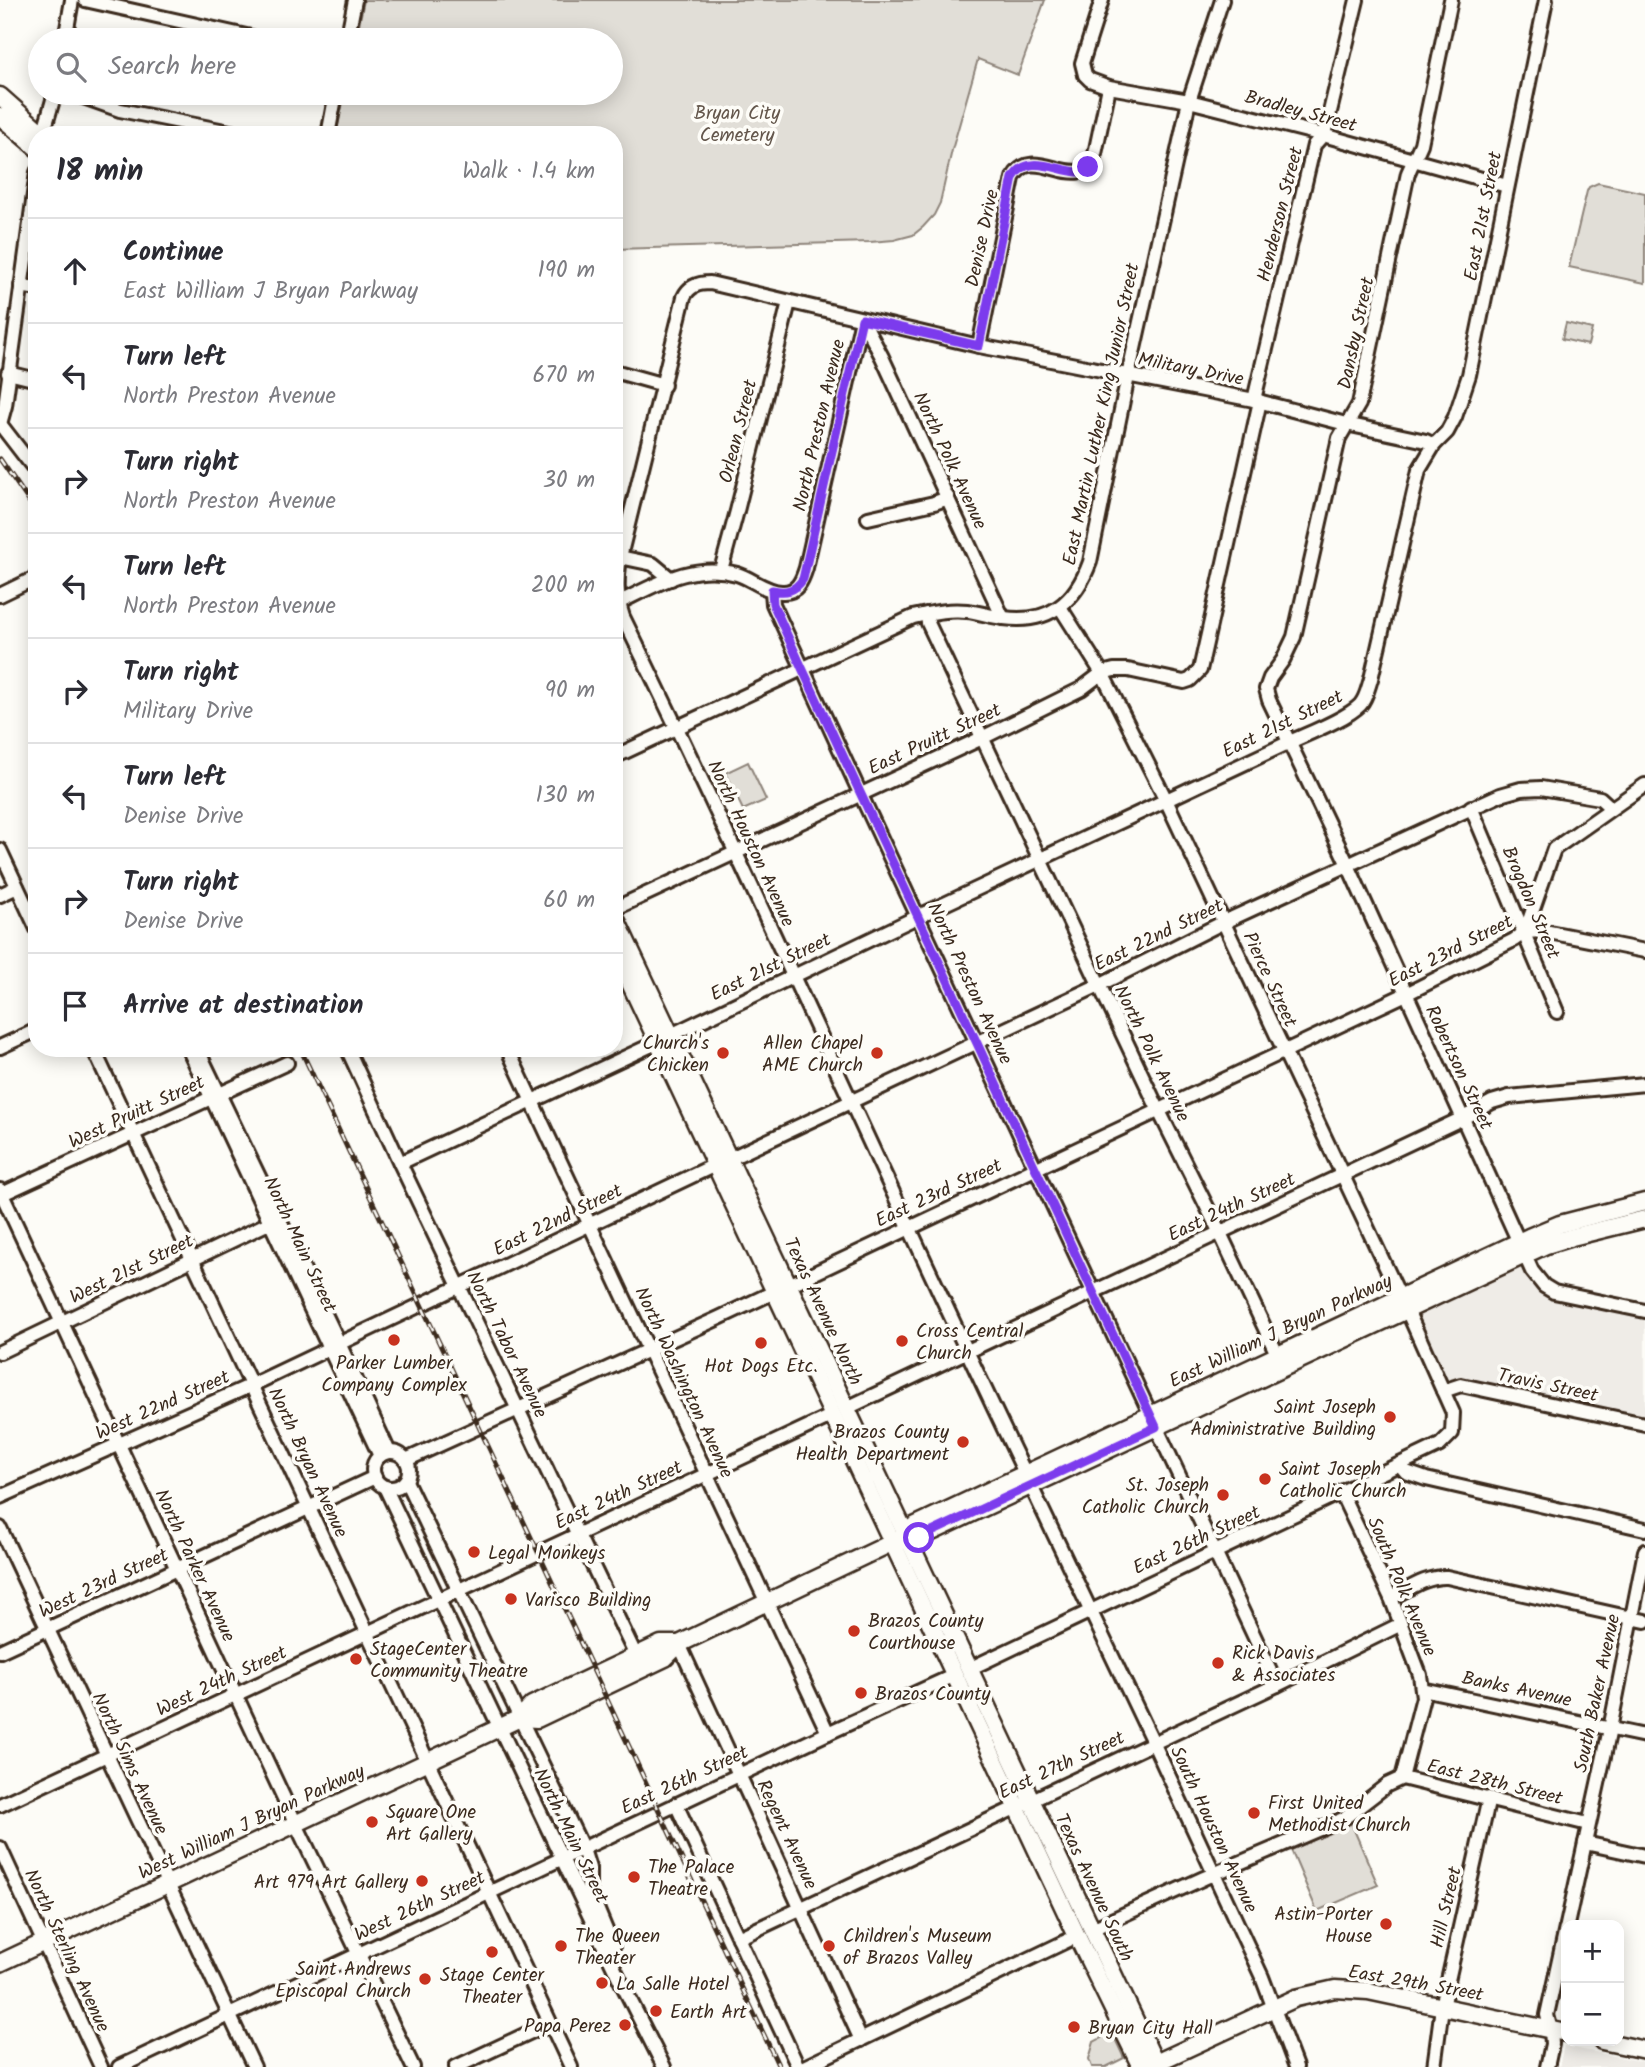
<!DOCTYPE html>
<meta charset="utf-8">
<style>
body{margin:0;font-family:Kalam,sans-serif;background:#f7f7f7;color:#2b2b33}
.controls{position:absolute;right:21px;bottom:21px;display:grid;overflow:hidden;border-radius:14px;box-shadow:0 4px 18px #0003}
.controls button{width:63px;height:63px;display:grid;place-items:center;padding:0;border:0;border-bottom:2px solid #e1e1e2;background:#fff;color:#2b2b33;font:35px sans-serif}
.stop{position:absolute;width:21px;height:21px;margin:-16px;border:5px solid #7c3aed;border-radius:50%;background:#fff}
.stop.end{background:#7c3aed;border-color:#fff;box-shadow:0 2px 7px #0008}
.list{margin:0;padding:0;list-style:none}
h2{display:flex;justify-content:space-between;align-items:center;height:91px;margin:0;padding:0 28px;font-size:30px}
h2 small{font-size:23px;font-weight:400;color:#7c7c81}
.list li{display:grid;grid-template-columns:46px 1fr auto;gap:21px;align-items:center;box-sizing:border-box;height:105px;padding:0 28px;border-top:2px solid #e1e1e2}
.list b{display:block;font-size:26px;white-space:nowrap}
.list p{margin:0;font-size:23px;white-space:nowrap;color:#7c7c81}
.list em{font-size:23px;font-style:normal;color:#7c7c81}
.icon{flex:none;width:38px;height:38px;fill:none;stroke:currentColor;stroke-width:2;stroke-linecap:round;stroke-linejoin:round}
.map{position:relative;flex:none;width:1645px;height:2067px;overflow:hidden}
.search{position:absolute;background:#fff;box-shadow:0 4px 18px #0003;left:28px;top:28px;width:595px;height:77px;display:flex;align-items:center;gap:18px;box-sizing:border-box;padding:0 24px;border-radius:38px;color:#7c7c81;font-size:26px}
.panel{position:absolute;background:#fff;box-shadow:0 4px 18px #0003;left:28px;top:126px;width:595px;height:931px;border-radius:28px}
.map>svg:first-child{display:block}
.built{fill:#efece7}
.green{fill:#e1ded7;stroke:#8e847a;stroke-width:2}
.lines{fill:none;stroke-linecap:round;stroke-linejoin:round}
.minor-casing{stroke:#3b2a1e;stroke-width:18}
.major-casing{stroke:#3b2a1e;stroke-width:21}
.minor{stroke:#fdfcf7;stroke-width:12}
.major{stroke:#fdfcf7;stroke-width:16}
.rail-casing{stroke:#3b2a1e;stroke-width:5}
.rail{stroke:#fdfcf7;stroke-width:2.5;stroke-dasharray:8;stroke-linecap:butt}
.route{stroke:#7c3aed;stroke-width:9}
.poi-dot{fill:#c8321e;stroke:#fdfcf7;stroke-width:2.5}
.labels{text-anchor:middle;stroke-width:7;stroke-linejoin:round;paint-order:stroke}
.street-label{font-size:19px;fill:#3b2a1e;stroke:#fdfcf7}
.park-label{font-size:19px;fill:#64574c;stroke:#fdfcf7}
.poi-label{font-size:19px;fill:#3b2a1e;stroke:#fdfcf7;text-anchor:start}
</style>
<div class="map">
<svg width="1645" height="2067" viewBox="0 0 1645 2067">
<rect width="100%" height="100%" fill="#fdfcf7"/>
<filter id="ink" filterUnits="userSpaceOnUse"><feTurbulence type="fractalNoise" baseFrequency=".0143" numOctaves="2"/><feDisplacementMap in="SourceGraphic" scale="14" xChannelSelector="R" yChannelSelector="G"/><feConvolveMatrix kernelMatrix="1 2 1 2 8 2 1 2 1" color-interpolation-filters="sRGB"/></filter>
<g filter="url(#ink)">
<g class="built">
<polygon points="1519,1265 1543,1296 1645,1317 1645,1415 1471,1380 1449,1382 1418,1313"/>
<polygon points="1564,2046 1645,2062 1645,2067 1559,2067"/>
</g>
<g class="green">
<polygon points="364,0 1045,0 1018,75 978,59 952,150 940,203 934,215 923,227 913,235 894,240 870,242 614,249 614,135 336,135 345,93 611,93 611,40 356,40"/>
<polygon points="1598,183 1645,193 1645,283 1569,267 1587,191 1589,187"/>
<polygon points="1566,323 1592,329 1588,345 1562,339"/>
<polygon points="748,762 766,800 743,810 725,773"/>
<polygon points="1351,1823 1378,1885 1317,1911 1291,1850"/>
<polygon points="1108,2024 1124,2058 1106,2067 1092,2067 1089,2059 1094,2042 1103,2037"/>
</g>
<g class="lines">
<g class="minor-casing">
<g id="minor">
<polyline points="85,0 264,40"/>
<polyline points="1102,0 1082,63 1085,75 1090,80 1109,87 1189,101 1323,135 1507,186"/>
<polyline points="1451,0 1421,144 1408,173 1359,404 1339,438 1294,637 1283,660 1270,678 1266,689 1269,700 1348,865 1532,1271 1544,1286 1554,1292 1645,1311"/>
<polyline points="65,40 72,0"/>
<polyline points="347,40 355,0"/>
<polyline points="72,93 120,110 245,135"/>
<polyline points="40,131 46,124 55,93"/>
<polyline points="328,135 336,93"/>
<polyline points="21,286 37,289"/>
<polyline points="862,319 882,357 1003,618"/>
<path d="M979 346 1013 178C1033 140 1080 199 1095 154L1109 87"/>
<polyline points="614,371 664,385"/>
<polyline points="8,373 37,380"/>
<polyline points="1254,400 1314,145 1323,135 1327,124 1357,0"/>
<polyline points="0,424 5,406 37,172"/>
<polyline points="0,424 37,472"/>
<polyline points="868,518 934,503 948,498"/>
<polyline points="615,556 653,564 671,579"/>
<polyline points="721,570 737,511 789,302"/>
<polyline points="772,591 773,604 860,793 1277,1685"/>
<polyline points="0,595 37,577"/>
<path d="M614 605C654 586 691 561 737 574 751 578 766 592 782 592 797 593 802 581 806 568L862 319"/>
<polyline points="1060,607 1102,673 1166,800 1400,1297"/>
<polyline points="927,614 928,623 1158,1109 1220,1233 1277,1354"/>
<path d="M614 757 913 617C931 613 948 609 967 611 979 612 991 617 1004 618 1049 624 1075 603 1090 562L1128 376 1189 101 1222 0"/>
<polyline points="1471,807 1557,1012"/>
<polyline points="0,850 37,929"/>
<polyline points="0,895 17,887"/>
<polyline points="614,909 982,738 1081,689 1102,673 1114,670 1128,670 1184,682 1190,680 1200,670 1260,401"/>
<polyline points="1525,932 1554,849 1645,785"/>
<path d="M671 1035 919 916 1290 742C1309 733 1346 719 1360 705 1366 699 1368 688 1371 679L1419 470 1434 445 1447 432 1455 417 1469 375 1546 0"/>
<polyline points="0,1047 37,1030"/>
<polyline points="93,1048 571,2067"/>
<polyline points="188,1048 380,1456"/>
<polyline points="197,1048 339,1343 389,1452"/>
<polyline points="347,1048 400,1163 636,1656"/>
<polyline points="507,1048 828,1733"/>
<polyline points="729,1159 1099,985 1224,922 1500,795 1521,789 1541,788 1600,798 1611,808"/>
<polyline points="400,1163 658,1042"/>
<polyline points="0,1190 296,1824 413,2067"/>
<polyline points="0,1195 287,1063"/>
<polyline points="0,1352 275,1220"/>
<polyline points="1443,1391 1461,1385 1645,1424"/>
<polyline points="847,1408 1463,1118 1492,1102 1509,1097 1645,1084"/>
<circle cx="391" cy="1470" r="18"/>
<polyline points="406,1460 719,1318 1406,994 1514,940 1525,932 1544,931 1645,951"/>
<polyline points="1400,1465 1406,1472 1426,1479 1645,1529"/>
<path d="M1025 1473C888 1189 762 900 623 617 616 596 617 579 620 557L684 297C689 286 698 283 710 283L979 346 1254 400 1346 424 1426 441 1434 445"/>
<polyline points="406,1481 583,1849 589,1868 589,1889 613,1947"/>
<polyline points="1031,1486 1153,1742 1262,1977 1296,2067"/>
<polyline points="385,1487 619,1978 664,2067"/>
<polyline points="1341,1493 1391,1598 1420,1675 1423,1697 1402,1778"/>
<polyline points="0,1497 252,1385 715,1165"/>
<polyline points="0,1528 254,2067"/>
<path d="M1391 1598C1409 1589 1426 1576 1447 1577L1645 1621"/>
<polyline points="679,1644 861,2040"/>
<polyline points="0,1651 375,1477"/>
<polyline points="969,1669 1440,1445 1452,1433 1453,1413 1407,1310"/>
<polyline points="1422,1689 1645,1736"/>
<polyline points="676,1804 798,2067"/>
<polyline points="0,1805 833,1415"/>
<polyline points="1585,1843 1645,1856"/>
<polyline points="0,1848 101,2067"/>
<polyline points="1567,1925 1610,1729 1645,1551"/>
<polyline points="1092,1929 1204,1878 1343,1819 1387,1785 1402,1778 1588,1824"/>
<polyline points="738,1938 1277,1685 1401,1624"/>
<polyline points="119,2067 828,1733 955,1675"/>
<polyline points="456,2067 535,2030 552,2026"/>
<polyline points="804,2067 1077,1936"/>
<polyline points="1434,2067 1442,2007 1489,1798"/>
<polyline points="1547,2067 1552,2044 1551,2030 1547,2015 1566,1928"/>
</g>
</g>
<g class="major-casing">
<g id="major">
<polyline points="0,96 44,135"/>
<polyline points="0,116 37,148"/>
<polyline points="614,915 1157,2067"/>
<polyline points="614,949 1077,1936 1141,2067"/>
<polyline points="906,1536 919,1538 1546,1245 1572,1237 1645,1219"/>
<polyline points="520,1718 537,1719 665,1658 679,1644 906,1536 914,1526 1529,1237 1560,1224 1645,1202"/>
<polyline points="0,1963 520,1718 532,1705 661,1644 679,1644"/>
<polyline points="1602,2041 1645,2050"/>
<polyline points="1147,2067 1296,1998 1335,1989 1368,1991 1566,2033"/>
</g>
</g>
<use href="#minor" class="minor"/>
<use href="#major" class="major"/>
<g class="rail-casing">
<g id="rail">
<polyline points="0,459 37,513"/>
<polyline points="300,1048 538,1552 779,2067"/>
</g>
</g>
<use href="#rail" class="rail"/>
</g>
</g>
<g class="lines" filter="url(#ink)">
<path class="route" d="M919 1538 1156 1427 802 668 773 604 772 590C786 593 795 591 803 579L862 319 979 346 1013 178C1027 153 1055 170 1077 172L1082 171 1088 167"/>
</g>
<g class="poi-dot">
<circle cx="723" cy="1053" r="7"/>
<circle cx="877" cy="1053" r="7"/>
<circle cx="394" cy="1340" r="7"/>
<circle cx="902" cy="1341" r="7"/>
<circle cx="761" cy="1343" r="7"/>
<circle cx="1390" cy="1417" r="7"/>
<circle cx="963" cy="1442" r="7"/>
<circle cx="1265" cy="1479" r="7"/>
<circle cx="1223" cy="1495" r="7"/>
<circle cx="474" cy="1552" r="7"/>
<circle cx="511" cy="1599" r="7"/>
<circle cx="854" cy="1631" r="7"/>
<circle cx="356" cy="1659" r="7"/>
<circle cx="1218" cy="1663" r="7"/>
<circle cx="861" cy="1693" r="7"/>
<circle cx="1254" cy="1813" r="7"/>
<circle cx="372" cy="1822" r="7"/>
<circle cx="634" cy="1877" r="7"/>
<circle cx="422" cy="1881" r="7"/>
<circle cx="1386" cy="1924" r="7"/>
<circle cx="561" cy="1946" r="7"/>
<circle cx="829" cy="1946" r="7"/>
<circle cx="492" cy="1952" r="7"/>
<circle cx="425" cy="1979" r="7"/>
<circle cx="602" cy="1983" r="7"/>
<circle cx="656" cy="2011" r="7"/>
<circle cx="625" cy="2025" r="7"/>
<circle cx="1074" cy="2027" r="7"/>
</g>
<g class="labels">
<g class="street-label">
<text transform="translate(1301 110) rotate(15)" y="7">Bradley Street</text>
<text transform="translate(1279 214) rotate(-76)" y="7">Henderson Street</text>
<text transform="translate(1482 216) rotate(-79)" y="7">East 21st Street</text>
<text transform="translate(981 238) rotate(-78)" y="7">Denise Drive</text>
<text transform="translate(1355 333) rotate(-78)" y="7">Dansby Street</text>
<text transform="translate(1191 368) rotate(11)" y="7">Military Drive</text>
<text transform="translate(1100 414) rotate(-78)" y="7">East Martin Luther King Junior Street</text>
<text transform="translate(818 425) rotate(-77)" y="7">North Preston Avenue</text>
<text transform="translate(737 431) rotate(-76)" y="7">Orlean Street</text>
<text transform="translate(951 460) rotate(65)" y="7">North Polk Avenue</text>
<text transform="translate(1282 723) rotate(-26)" y="7">East 21st Street</text>
<text transform="translate(934 738) rotate(-25)" y="7">East Pruitt Street</text>
<text transform="translate(752 843) rotate(65)" y="7">North Houston Avenue</text>
<text transform="translate(1532 902) rotate(67)" y="7">Brogdon Street</text>
<text transform="translate(1158 934) rotate(-26)" y="7">East 22nd Street</text>
<text transform="translate(1450 950) rotate(-27)" y="7">East 23rd Street</text>
<text transform="translate(770 966) rotate(-26)" y="7">East 21st Street</text>
<text transform="translate(1271 979) rotate(65)" y="7">Pierce Street</text>
<text transform="translate(971 983) rotate(65)" y="7">North Preston Avenue</text>
<text transform="translate(1153 1053) rotate(64)" y="7">North Polk Avenue</text>
<text transform="translate(1460 1067) rotate(65)" y="7">Robertson Street</text>
<text transform="translate(136 1111) rotate(-25)" y="7">West Pruitt Street</text>
<text transform="translate(938 1192) rotate(-25)" y="7">East 23rd Street</text>
<text transform="translate(1231 1206) rotate(-25)" y="7">East 24th Street</text>
<text transform="translate(557 1219) rotate(-26)" y="7">East 22nd Street</text>
<text transform="translate(301 1244) rotate(65)" y="7">North Main Street</text>
<text transform="translate(131 1268) rotate(-26)" y="7">West 21st Street</text>
<text transform="translate(824 1311) rotate(65)" y="7">Texas Avenue North</text>
<text transform="translate(1280 1330) rotate(-25)" y="7">East William J Bryan Parkway</text>
<text transform="translate(508 1344) rotate(64)" y="7">North Tabor Avenue</text>
<text transform="translate(685 1382) rotate(65)" y="7">North Washington Avenue</text>
<text transform="translate(1548 1384) rotate(12)" y="7">Travis Street</text>
<text transform="translate(162 1404) rotate(-24)" y="7">West 22nd Street</text>
<text transform="translate(309 1462) rotate(65)" y="7">North Bryan Avenue</text>
<text transform="translate(618 1494) rotate(-25)" y="7">East 24th Street</text>
<text transform="translate(1196 1539) rotate(-25)" y="7">East 26th Street</text>
<text transform="translate(196 1565) rotate(65)" y="7">North Parker Avenue</text>
<text transform="translate(103 1582) rotate(-25)" y="7">West 23rd Street</text>
<text transform="translate(1403 1586) rotate(67)" y="7">South Polk Avenue</text>
<text transform="translate(221 1680) rotate(-25)" y="7">West 24th Street</text>
<text transform="translate(1517 1688) rotate(12)" y="7">Banks Avenue</text>
<text transform="translate(1596 1693) rotate(-78)" y="7">South Baker Avenue</text>
<text transform="translate(131 1763) rotate(65)" y="7">North Sims Avenue</text>
<text transform="translate(1061 1764) rotate(-25)" y="7">East 27th Street</text>
<text transform="translate(684 1779) rotate(-25)" y="7">East 26th Street</text>
<text transform="translate(1495 1781) rotate(14)" y="7">East 28th Street</text>
<text transform="translate(251 1821) rotate(-25)" y="7">West William J Bryan Parkway</text>
<text transform="translate(1215 1829) rotate(65)" y="7">South Houston Avenue</text>
<text transform="translate(788 1834) rotate(65)" y="7">Regent Avenue</text>
<text transform="translate(572 1835) rotate(64)" y="7">North Main Street</text>
<text transform="translate(1095 1887) rotate(65)" y="7">Texas Avenue South</text>
<text transform="translate(419 1905) rotate(-25)" y="7">West 26th Street</text>
<text transform="translate(1445 1907) rotate(-77)" y="7">Hill Street</text>
<text transform="translate(68 1950) rotate(65)" y="7">North Sterling Avenue</text>
<text transform="translate(1416 1982) rotate(10)" y="7">East 29th Street</text>
</g>
<g class="park-label">
<text x="737" y="119">Bryan City<tspan x="737" dy="22">Cemetery</tspan></text>
</g>
<g class="poi-label">
<text x="709" y="1049" text-anchor="end">Church's<tspan x="709" dy="22">Chicken</tspan></text>
<text x="863" y="1049" text-anchor="end">Allen Chapel<tspan x="863" dy="22">AME Church</tspan></text>
<text x="916" y="1337">Cross Central<tspan x="916" dy="22">Church</tspan></text>
<text x="394" y="1369" text-anchor="middle">Parker Lumber<tspan x="394" dy="22">Company Complex</tspan></text>
<text x="761" y="1372" text-anchor="middle">Hot Dogs Etc.</text>
<text x="1376" y="1413" text-anchor="end">Saint Joseph<tspan x="1376" dy="22">Administrative Building</tspan></text>
<text x="949" y="1438" text-anchor="end">Brazos County<tspan x="949" dy="22">Health Department</tspan></text>
<text x="1279" y="1475">Saint Joseph<tspan x="1279" dy="22">Catholic Church</tspan></text>
<text x="1209" y="1491" text-anchor="end">St. Joseph<tspan x="1209" dy="22">Catholic Church</tspan></text>
<text x="488" y="1559">Legal Monkeys</text>
<text x="525" y="1606">Varisco Building</text>
<text x="868" y="1627">Brazos County<tspan x="868" dy="22">Courthouse</tspan></text>
<text x="370" y="1655">StageCenter<tspan x="370" dy="22">Community Theatre</tspan></text>
<text x="1232" y="1659">Rick Davis<tspan x="1232" dy="22">&amp; Associates</tspan></text>
<text x="875" y="1700">Brazos County</text>
<text x="1268" y="1809">First United<tspan x="1268" dy="22">Methodist Church</tspan></text>
<text x="386" y="1818">Square One<tspan x="386" dy="22">Art Gallery</tspan></text>
<text x="648" y="1873">The Palace<tspan x="648" dy="22">Theatre</tspan></text>
<text x="408" y="1888" text-anchor="end">Art 979 Art Gallery</text>
<text x="1372" y="1920" text-anchor="end">Astin-Porter<tspan x="1372" dy="22">House</tspan></text>
<text x="575" y="1942">The Queen<tspan x="575" dy="22">Theater</tspan></text>
<text x="843" y="1942">Children's Museum<tspan x="843" dy="22">of Brazos Valley</tspan></text>
<text x="411" y="1975" text-anchor="end">Saint Andrews<tspan x="411" dy="22">Episcopal Church</tspan></text>
<text x="492" y="1981" text-anchor="middle">Stage Center<tspan x="492" dy="22">Theater</tspan></text>
<text x="616" y="1990">La Salle Hotel</text>
<text x="670" y="2018">Earth Art</text>
<text x="611" y="2032" text-anchor="end">Papa Perez</text>
<text x="1088" y="2034">Bryan City Hall</text>
</g>
</g>
</svg>
<div class="controls">
<button>+</button>
<button>−</button>
</div>
<div class="stop" style="left:919px;top:1538px"></div>
<div class="stop end" style="left:1088px;top:167px"></div>
<div class="search"><svg class="icon" aria-label="search" viewBox="0 0 24 24"><circle cx="10" cy="10" r="6"/><path d="M15 15l6 6"/></svg>Search here</div>
<section class="panel">
<h2>18 min<small>Walk · 1.4 km</small></h2>
<ul class="list">
<li><svg class="icon" aria-label="ahead" viewBox="0 0 24 24"><path d="M12 20V5M6 11l6-6 6 6"/></svg><div><b>Continue</b><p>East William J Bryan Parkway</p></div><em>190 m</em></li>
<li><svg class="icon" aria-label="left" viewBox="0 0 24 24"><path d="M17 20v-9H6M10 6l-5 5 5 5"/></svg><div><b>Turn left</b><p>North Preston Avenue</p></div><em>670 m</em></li>
<li><svg class="icon" aria-label="right" viewBox="0 0 24 24"><path d="M7 20v-9h11M14 6l5 5-5 5"/></svg><div><b>Turn right</b><p>North Preston Avenue</p></div><em>30 m</em></li>
<li><svg class="icon" aria-label="left" viewBox="0 0 24 24"><path d="M17 20v-9H6M10 6l-5 5 5 5"/></svg><div><b>Turn left</b><p>North Preston Avenue</p></div><em>200 m</em></li>
<li><svg class="icon" aria-label="right" viewBox="0 0 24 24"><path d="M7 20v-9h11M14 6l5 5-5 5"/></svg><div><b>Turn right</b><p>Military Drive</p></div><em>90 m</em></li>
<li><svg class="icon" aria-label="left" viewBox="0 0 24 24"><path d="M17 20v-9H6M10 6l-5 5 5 5"/></svg><div><b>Turn left</b><p>Denise Drive</p></div><em>130 m</em></li>
<li><svg class="icon" aria-label="right" viewBox="0 0 24 24"><path d="M7 20v-9h11M14 6l5 5-5 5"/></svg><div><b>Turn right</b><p>Denise Drive</p></div><em>60 m</em></li>
<li><svg class="icon" aria-label="arrive" viewBox="0 0 24 24"><path d="M6 21V4h12l-3 4 3 4H6"/></svg><div><b>Arrive at destination</b></div></li>
</ul>
</section>
</div>
